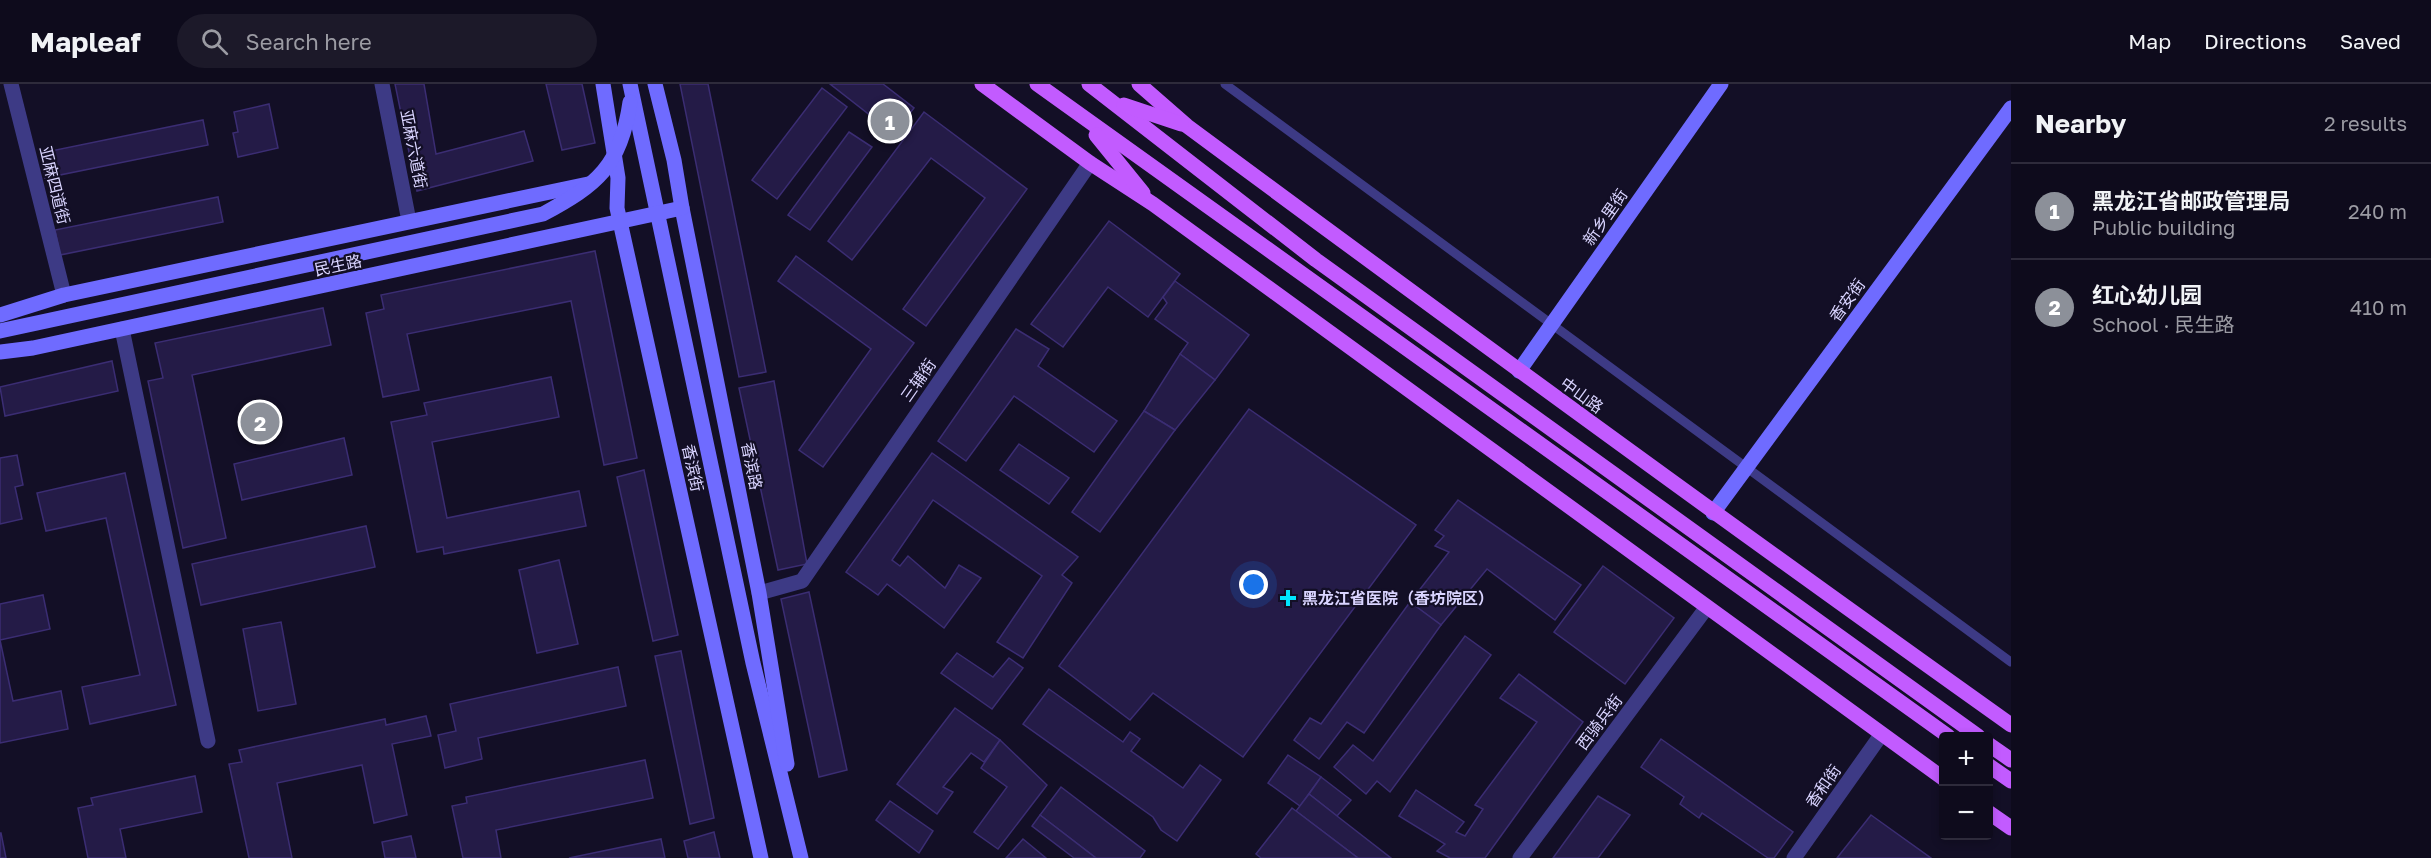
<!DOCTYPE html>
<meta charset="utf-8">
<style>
body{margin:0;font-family:"Golos Text","Noto Sans SC",sans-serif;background:#1c1929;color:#f1f3f6}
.controls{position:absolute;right:18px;bottom:18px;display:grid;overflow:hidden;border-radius:6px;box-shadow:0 3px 9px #0003}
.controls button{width:54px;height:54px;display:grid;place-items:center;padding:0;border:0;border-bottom:2px solid #2e2b3b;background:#0e0b1c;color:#f1f3f6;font:30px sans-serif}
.you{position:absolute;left:1254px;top:501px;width:21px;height:21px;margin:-15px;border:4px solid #fff;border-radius:50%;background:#1a73e8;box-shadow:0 0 0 9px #1a73e833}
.badge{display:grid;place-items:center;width:39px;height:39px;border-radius:50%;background:#8c9099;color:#fff;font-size:20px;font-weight:700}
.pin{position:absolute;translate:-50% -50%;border:3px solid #fff;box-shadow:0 2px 6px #0006}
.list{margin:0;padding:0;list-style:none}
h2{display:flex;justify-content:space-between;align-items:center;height:78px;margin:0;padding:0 24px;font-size:26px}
h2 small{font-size:20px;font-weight:400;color:#9b9ba3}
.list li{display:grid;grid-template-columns:39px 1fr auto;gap:18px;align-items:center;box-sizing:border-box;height:96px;padding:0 24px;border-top:2px solid #2e2b3b}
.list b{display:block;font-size:22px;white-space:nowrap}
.list p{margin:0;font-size:20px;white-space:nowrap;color:#9b9ba3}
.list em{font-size:20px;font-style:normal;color:#9b9ba3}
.icon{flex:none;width:33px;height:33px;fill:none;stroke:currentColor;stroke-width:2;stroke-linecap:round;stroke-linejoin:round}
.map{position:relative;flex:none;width:2011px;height:774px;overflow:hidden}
header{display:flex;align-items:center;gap:36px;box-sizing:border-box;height:84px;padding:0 30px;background:#0e0b1c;border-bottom:2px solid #2e2b3b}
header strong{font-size:28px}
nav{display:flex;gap:33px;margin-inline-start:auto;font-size:21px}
.search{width:420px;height:54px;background:#1c1929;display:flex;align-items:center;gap:15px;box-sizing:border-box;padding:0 21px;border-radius:33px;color:#9b9ba3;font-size:22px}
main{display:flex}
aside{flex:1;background:#0e0b1c}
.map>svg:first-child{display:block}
.building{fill:#241b47;stroke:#3b2d73;stroke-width:1.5}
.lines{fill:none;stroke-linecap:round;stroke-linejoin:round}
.lane{stroke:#3d3a85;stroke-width:9}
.street{stroke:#3d3a85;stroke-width:15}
.secondary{stroke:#6f6bff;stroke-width:15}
.primary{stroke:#c25bff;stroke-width:15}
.poi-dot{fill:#00e5ff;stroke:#130f26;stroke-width:2}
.labels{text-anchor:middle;stroke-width:4.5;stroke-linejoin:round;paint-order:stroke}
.street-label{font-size:16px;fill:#d9d4ff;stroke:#130f26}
.poi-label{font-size:16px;font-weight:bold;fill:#d9d4ff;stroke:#130f26;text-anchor:start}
</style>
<header>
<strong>Mapleaf</strong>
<div class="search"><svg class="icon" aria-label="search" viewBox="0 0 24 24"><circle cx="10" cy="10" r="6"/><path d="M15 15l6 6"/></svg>Search here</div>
<nav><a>Map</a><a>Directions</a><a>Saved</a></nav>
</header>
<main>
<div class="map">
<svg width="2011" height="774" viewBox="0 0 2011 774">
<rect width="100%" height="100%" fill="#130f26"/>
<g class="building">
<polygon points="395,0 424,0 436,70 524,47 533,77 417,107"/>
<polygon points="546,0 582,0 595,59 562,66"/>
<polygon points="680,0 708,0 766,288 739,293"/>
<polygon points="830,0 883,0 914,24 894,50"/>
<polygon points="822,4 847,23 777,115 752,96"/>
<polygon points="269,20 278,64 238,73 233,49 238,48 234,28"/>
<polygon points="924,28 1027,105 926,242 903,225 985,114 931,74 852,176 828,157"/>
<polygon points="203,36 208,61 45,94 41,69"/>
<polygon points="849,48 872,63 810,146 788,131"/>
<polygon points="218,113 223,138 60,171 55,146"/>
<polygon points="1109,137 1180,190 1148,233 1108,203 1063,263 1031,240"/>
<polygon points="595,167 637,374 604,381 571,217 407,250 419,306 383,313 366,229 384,225 381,211"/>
<polygon points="796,172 914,259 823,383 799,366 871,265 778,197"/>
<polygon points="1175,197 1249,251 1215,296 1180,270 1188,259 1155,235 1167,219 1163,213"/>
<polygon points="323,224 331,261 192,291 226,454 183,464 148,297 163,294 155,259"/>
<polygon points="1016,245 1049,265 1038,282 1117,337 1094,368 1014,312 966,377 938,357"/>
<polygon points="1180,270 1215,296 1175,346 1144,327"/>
<polygon points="112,277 118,307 5,332 0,303"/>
<polygon points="551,293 559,333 432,358 447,434 579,407 586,442 444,470 443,463 417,468 391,338 427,331 424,319"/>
<polygon points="774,297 807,480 778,486 739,304"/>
<polygon points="1249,325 1416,441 1243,673 1153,609 1130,636 1059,582"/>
<polygon points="1144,327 1175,346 1100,448 1072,428"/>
<polygon points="344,354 352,391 242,416 234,380"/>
<polygon points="1019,360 1069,394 1049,420 1000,386"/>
<polygon points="932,369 1078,473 1062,491 1072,499 1023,574 997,558 1042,492 933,416 892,476 900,482 908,472 945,504 959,481 981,494 944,544 887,500 878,511 846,488"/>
<polygon points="17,371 23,401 15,403 22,435 0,440 0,374"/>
<polygon points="644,386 678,551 653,557 617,393"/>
<polygon points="125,389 176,621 90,640 82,603 140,591 106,434 46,447 37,409"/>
<polygon points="1458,416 1581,501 1555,536 1487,485 1441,541 1410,518 1449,468 1435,462 1444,452 1435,446"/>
<polygon points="366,442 375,483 201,521 192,480"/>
<polygon points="559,476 578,560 537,569 519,486"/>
<polygon points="1603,482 1674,534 1625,600 1554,548"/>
<polygon points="809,508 847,686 819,693 781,515"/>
<polygon points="43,511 50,545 0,556 13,617 61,607 68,645 0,659 0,520"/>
<polygon points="1410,518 1441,541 1364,649 1347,638 1319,675 1294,656 1310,634 1321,640"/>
<polygon points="281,538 296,620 258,627 243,545"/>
<polygon points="1465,552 1491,571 1390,708 1377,697 1366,710 1334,683 1353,661 1373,677"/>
<polygon points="681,567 714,734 690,740 655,572"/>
<polygon points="957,569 993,593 1009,574 1023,584 992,625 941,589"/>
<polygon points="618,583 626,622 478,654 482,675 445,684 438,651 456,647 450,620"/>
<polygon points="1519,590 1583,638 1485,774 1450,774 1437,767 1445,760 1399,732 1416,706 1464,738 1456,748 1465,752 1483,725 1475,721 1537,638 1500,614"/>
<polygon points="1049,605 1123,658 1130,648 1140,655 1131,667 1183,704 1200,681 1221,696 1177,757 1161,746 1153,733 1023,640"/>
<polygon points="955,624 1000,656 984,678 971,669 943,703 953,708 937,730 897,700"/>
<polygon points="426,632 431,652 392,660 407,731 374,739 362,681 277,699 292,774 249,774 229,680 242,678 239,666 385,635 386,641"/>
<polygon points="1661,655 1793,748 1774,774 1768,774 1702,729 1699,734 1680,720 1684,713 1641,683"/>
<polygon points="1000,656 1047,701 998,765 974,748 1007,703 981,684"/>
<polygon points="1288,671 1321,693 1300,722 1268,699"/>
<polygon points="645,676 653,714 496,746 501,774 463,774 452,722 467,719 466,713"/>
<polygon points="195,692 202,728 120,745 126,774 88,774 78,724 93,721 91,714"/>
<polygon points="1321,693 1351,716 1337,732 1309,710"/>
<polygon points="1061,703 1145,767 1140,774 1096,774 1040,731"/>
<polygon points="1309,710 1337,732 1391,774 1358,774 1296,727"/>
<polygon points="1598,712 1630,731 1598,774 1553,774"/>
<polygon points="890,717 933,747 919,769 876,736"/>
<polygon points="1292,724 1296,727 1358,774 1261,774 1256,770"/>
<polygon points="1040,731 1096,774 1074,774 1032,742"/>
<polygon points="1871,731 1931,774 1837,774"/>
<polygon points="714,748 720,774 688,774 684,757"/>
<polygon points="0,749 1,749 6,774 0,774"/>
<polygon points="411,752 416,774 385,774 382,758"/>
<polygon points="661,755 665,774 569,774"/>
<polygon points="1023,755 1046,774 1006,774"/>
</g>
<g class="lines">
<polyline class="lane" points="1225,0 2011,578"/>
<g class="street">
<polyline points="11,0 64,211"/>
<polyline points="382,0 409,137"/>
<polyline points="122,245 208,657"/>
<polyline points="759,509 802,497 1090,79"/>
<polyline points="1520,774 1707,523"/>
<polyline points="1794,774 1881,651"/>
</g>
<g class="secondary">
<polyline points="603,0 618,94 617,124 761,774"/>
<polyline points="630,0 753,579 801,774"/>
<polyline points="655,0 674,76 682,124 759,509 787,680"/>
<polyline points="0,231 64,211 588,100"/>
<path d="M0 247 543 130C597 101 621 82 630 18"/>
<polyline points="0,268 33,264 682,124"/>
<polyline points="1519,287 1721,0"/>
<polyline points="1713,429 2011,24"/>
</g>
<g class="primary">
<polyline points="982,0 1090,79 1153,120 1944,695"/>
<polyline points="1037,0 1948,652"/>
<polyline points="1089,0 1316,176 1978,652"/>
<path d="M1139 0 1187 42C1460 244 1734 444 2011 641"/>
<polyline points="1124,21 1181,40"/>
<polyline points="1096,51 1143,109"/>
<polyline points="1988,660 2011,676"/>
<polyline points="1988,681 2011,697"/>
<polyline points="1988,728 2011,744"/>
</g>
</g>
<path class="poi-dot" d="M1285 505h6v6h6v6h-6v6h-6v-6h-6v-6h6z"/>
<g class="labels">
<g class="street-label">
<text transform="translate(414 65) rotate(79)" y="6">亚麻六道街</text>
<text transform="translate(55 101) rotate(76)" y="6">亚麻四道街</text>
<text transform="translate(1605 133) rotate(-55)" y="6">新乡里街</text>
<text transform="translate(338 181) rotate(-12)" y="6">民生路</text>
<text transform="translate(1847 216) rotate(-54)" y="6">香安街</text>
<text transform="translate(918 296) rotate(-55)" y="6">三辅街</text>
<text transform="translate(1582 311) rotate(36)" y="6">中山路</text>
<text transform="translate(752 382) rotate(79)" y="6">香滨路</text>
<text transform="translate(693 384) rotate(78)" y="6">香滨街</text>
<text transform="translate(1599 638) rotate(-53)" y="6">西骑兵街</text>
<text transform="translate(1823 702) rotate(-55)" y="6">香和街</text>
</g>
<g class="poi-label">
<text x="1302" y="520">黑龙江省医院（香坊院区）</text>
</g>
</g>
</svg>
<div class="controls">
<button>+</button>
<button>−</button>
</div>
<div class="you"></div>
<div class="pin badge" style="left:890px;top:37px">1</div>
<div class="pin badge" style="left:260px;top:338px">2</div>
</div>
<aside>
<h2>Nearby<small>2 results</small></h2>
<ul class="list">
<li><span class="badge">1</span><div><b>黑龙江省邮政管理局</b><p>Public building</p></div><em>240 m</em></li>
<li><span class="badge">2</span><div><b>红心幼儿园</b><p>School · 民生路</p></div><em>410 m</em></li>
</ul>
</aside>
</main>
